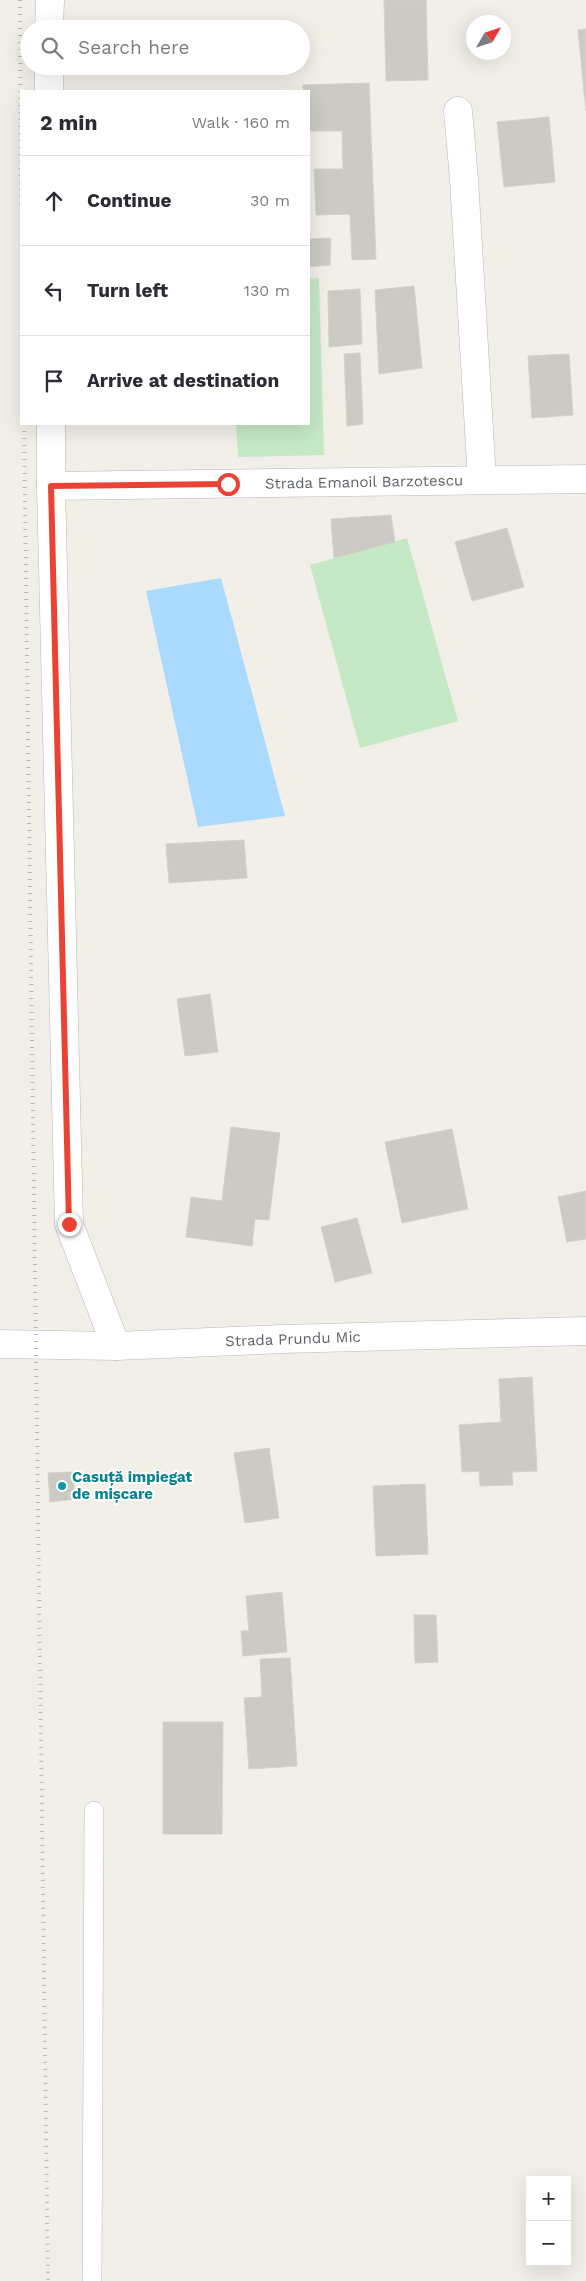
<!DOCTYPE html>
<meta charset="utf-8">
<style>
body{margin:0;font-family:"Work Sans",sans-serif;background:#f7f7f7;color:#2b2b33}
.controls{position:absolute;right:15px;bottom:15px;display:grid;overflow:hidden;border-radius:0px;box-shadow:0 5px 20px #0002}
.controls button{width:45px;height:45px;display:grid;place-items:center;padding:0;border:0;border-bottom:1px solid #e1e1e2;background:#fff;color:#2b2b33;font:25px sans-serif}
.compass{position:absolute;left:466px;top:15px;width:45px;height:45px;border-radius:50%;background:#fff;box-shadow:0 5px 20px #0002;rotate:51deg}
.stop{position:absolute;width:15px;height:15px;margin:-11px;border:4px solid #ea4335;border-radius:50%;background:#fff}
.stop.end{background:#ea4335;border-color:#fff;box-shadow:0 1px 5px #0008}
.list{margin:0;padding:0;list-style:none}
h2{display:flex;justify-content:space-between;align-items:center;height:65px;margin:0;padding:0 20px;font-size:21px}
h2 small{font-size:16px;font-weight:400;color:#7c7c81}
.list li{display:grid;grid-template-columns:32px 1fr auto;gap:15px;align-items:center;box-sizing:border-box;height:90px;padding:0 20px;border-top:1px solid #e1e1e2}
.list b{display:block;font-size:19px;white-space:nowrap}
.list em{font-size:16px;font-style:normal;color:#7c7c81}
.icon{flex:none;width:28px;height:28px;fill:none;stroke:currentColor;stroke-width:2;stroke-linecap:round;stroke-linejoin:round}
.map{position:relative;flex:none;width:586px;height:2281px;overflow:hidden}
.search{position:absolute;background:#fff;box-shadow:0 5px 20px #0002;left:20px;top:20px;width:290px;height:55px;display:flex;align-items:center;gap:12px;box-sizing:border-box;padding:0 18px;border-radius:28px;color:#7c7c81;font-size:19px}
.panel{position:absolute;background:#fff;box-shadow:0 5px 20px #0002;left:20px;top:90px;width:290px;height:335px;border-radius:0px}
.map>svg:first-child{display:block}
.green{fill:#c5e8c5}
.water{fill:#aadaff}
.building{fill:#cccac5;stroke:#d6d1c6}
.lines{fill:none;stroke-linecap:round;stroke-linejoin:round}
.lane-casing{stroke:#b5b8bc;stroke-width:20}
.street-casing{stroke:#b5b8bc;stroke-width:29}
.lane{stroke:#fff;stroke-width:19}
.street{stroke:#fff;stroke-width:28}
.rail{stroke:#b6b7b8;stroke-width:4;stroke-dasharray:1 6;stroke-linecap:butt}
.route{stroke:#ea4335;stroke-width:6}
.culture-dot{fill:#0f9aa8;stroke:#fff;stroke-width:2}
.labels{text-anchor:middle;stroke-width:4;stroke-linejoin:round;paint-order:stroke}
.street-label{font-size:15px;fill:#5f6368;stroke:#fff}
.culture-label{font-size:15px;font-weight:bold;fill:#0d838f;stroke:#fff;text-anchor:start}
</style>
<div class="map">
<svg width="586" height="2281" viewBox="0 0 586 2281">
<rect width="100%" height="100%" fill="#f1efe8"/>
<g class="green">
<polygon points="319,278 324,455 238,457 236,424 309,424 309,279"/>
<polygon points="407,538 458,721 360,748 310,565"/>
</g>
<polygon class="water" points="221,578 285,816 198,827 146,591"/>
<g class="building">
<polygon points="384,0 426,0 428,80 386,81"/>
<polygon points="586,29 586,111 578,30"/>
<polygon points="369,83 376,259 352,260 350,214 316,215 314,169 343,169 342,131 309,131 309,91 303,91 303,85"/>
<polygon points="549,117 555,182 504,187 497,122"/>
<polygon points="331,238 330,265 309,267 309,239"/>
<polygon points="414,286 422,368 379,374 375,290"/>
<polygon points="360,289 362,344 329,347 328,291"/>
<polygon points="360,353 363,424 347,426 344,354"/>
<polygon points="569,354 573,415 532,418 528,356"/>
<polygon points="391,515 395,542 334,558 331,519"/>
<polygon points="507,528 524,587 472,601 455,542"/>
<polygon points="244,840 247,878 169,883 166,844"/>
<polygon points="210,994 218,1052 185,1056 177,999"/>
<polygon points="231,1127 280,1133 269,1220 255,1219 252,1246 186,1237 191,1197 222,1201"/>
<polygon points="452,1129 468,1209 402,1223 385,1142"/>
<polygon points="586,1191 586,1239 567,1242 558,1197"/>
<polygon points="357,1218 372,1273 335,1282 321,1227"/>
<polygon points="532,1377 537,1471 512,1472 513,1485 480,1486 479,1471 462,1472 459,1425 501,1422 499,1379"/>
<polygon points="269,1448 279,1518 245,1523 234,1453"/>
<polygon points="73,1472 75,1499 50,1502 48,1473"/>
<polygon points="425,1484 428,1554 376,1556 373,1486"/>
<polygon points="282,1592 287,1652 243,1656 241,1631 249,1631 246,1596"/>
<polygon points="414,1615 436,1615 438,1662 415,1663"/>
<polygon points="290,1658 297,1766 249,1769 244,1698 262,1697 260,1659"/>
<polygon points="163,1722 223,1722 222,1834 163,1834"/>
</g>
<g class="lines">
<g class="lane-casing">
<polyline id="lane" points="92,2281 94,1811"/>
</g>
<g class="street-casing">
<g id="street">
<polyline points="49,29 50,0"/>
<polyline points="49,66 49,91"/>
<polyline points="458,111 464,179 482,480"/>
<polyline points="51,424 51,486"/>
<polyline points="0,1344 116,1346 283,1339 586,1331"/>
<polyline points="116,1346 69,1224 51,486 586,479"/>
</g>
</g>
<use href="#lane" class="lane"/>
<use href="#street" class="street"/>
<g class="rail">
<polyline points="20,0 21,208"/>
<polyline points="24,424 48,2281"/>
</g>
</g>
<g class="lines">
<polyline class="route" points="69,1224 51,486 228,484"/>
</g>
<circle class="culture-dot" cx="62" cy="1486" r="5"/>
<g class="labels">
<g class="street-label">
<text transform="translate(364 482) rotate(-1)" y="5">Strada Emanoil Barzotescu</text>
<text transform="translate(293 1339) rotate(-2)" y="5">Strada Prundu Mic</text>
</g>
<g class="culture-label">
<text x="72" y="1482">Casuță impiegat<tspan x="72" dy="17">de mișcare</tspan></text>
</g>
</g>
</svg>
<div class="controls">
<button>+</button>
<button>−</button>
</div>
<svg class="compass" viewBox="-18 -18 36 36"><path d="M0-13l5 13h-10z" fill="#e53935"/><path d="M0 13l5-13h-10z" fill="#7c7c81"/></svg>
<div class="stop" style="left:228px;top:484px"></div>
<div class="stop end" style="left:69px;top:1224px"></div>
<div class="search"><svg class="icon" aria-label="search" viewBox="0 0 24 24"><circle cx="10" cy="10" r="6"/><path d="M15 15l6 6"/></svg>Search here</div>
<section class="panel">
<h2>2 min<small>Walk · 160 m</small></h2>
<ul class="list">
<li><svg class="icon" aria-label="ahead" viewBox="0 0 24 24"><path d="M12 20V5M6 11l6-6 6 6"/></svg><div><b>Continue</b></div><em>30 m</em></li>
<li><svg class="icon" aria-label="left" viewBox="0 0 24 24"><path d="M17 20v-9H6M10 6l-5 5 5 5"/></svg><div><b>Turn left</b></div><em>130 m</em></li>
<li><svg class="icon" aria-label="arrive" viewBox="0 0 24 24"><path d="M6 21V4h12l-3 4 3 4H6"/></svg><div><b>Arrive at destination</b></div></li>
</ul>
</section>
</div>
